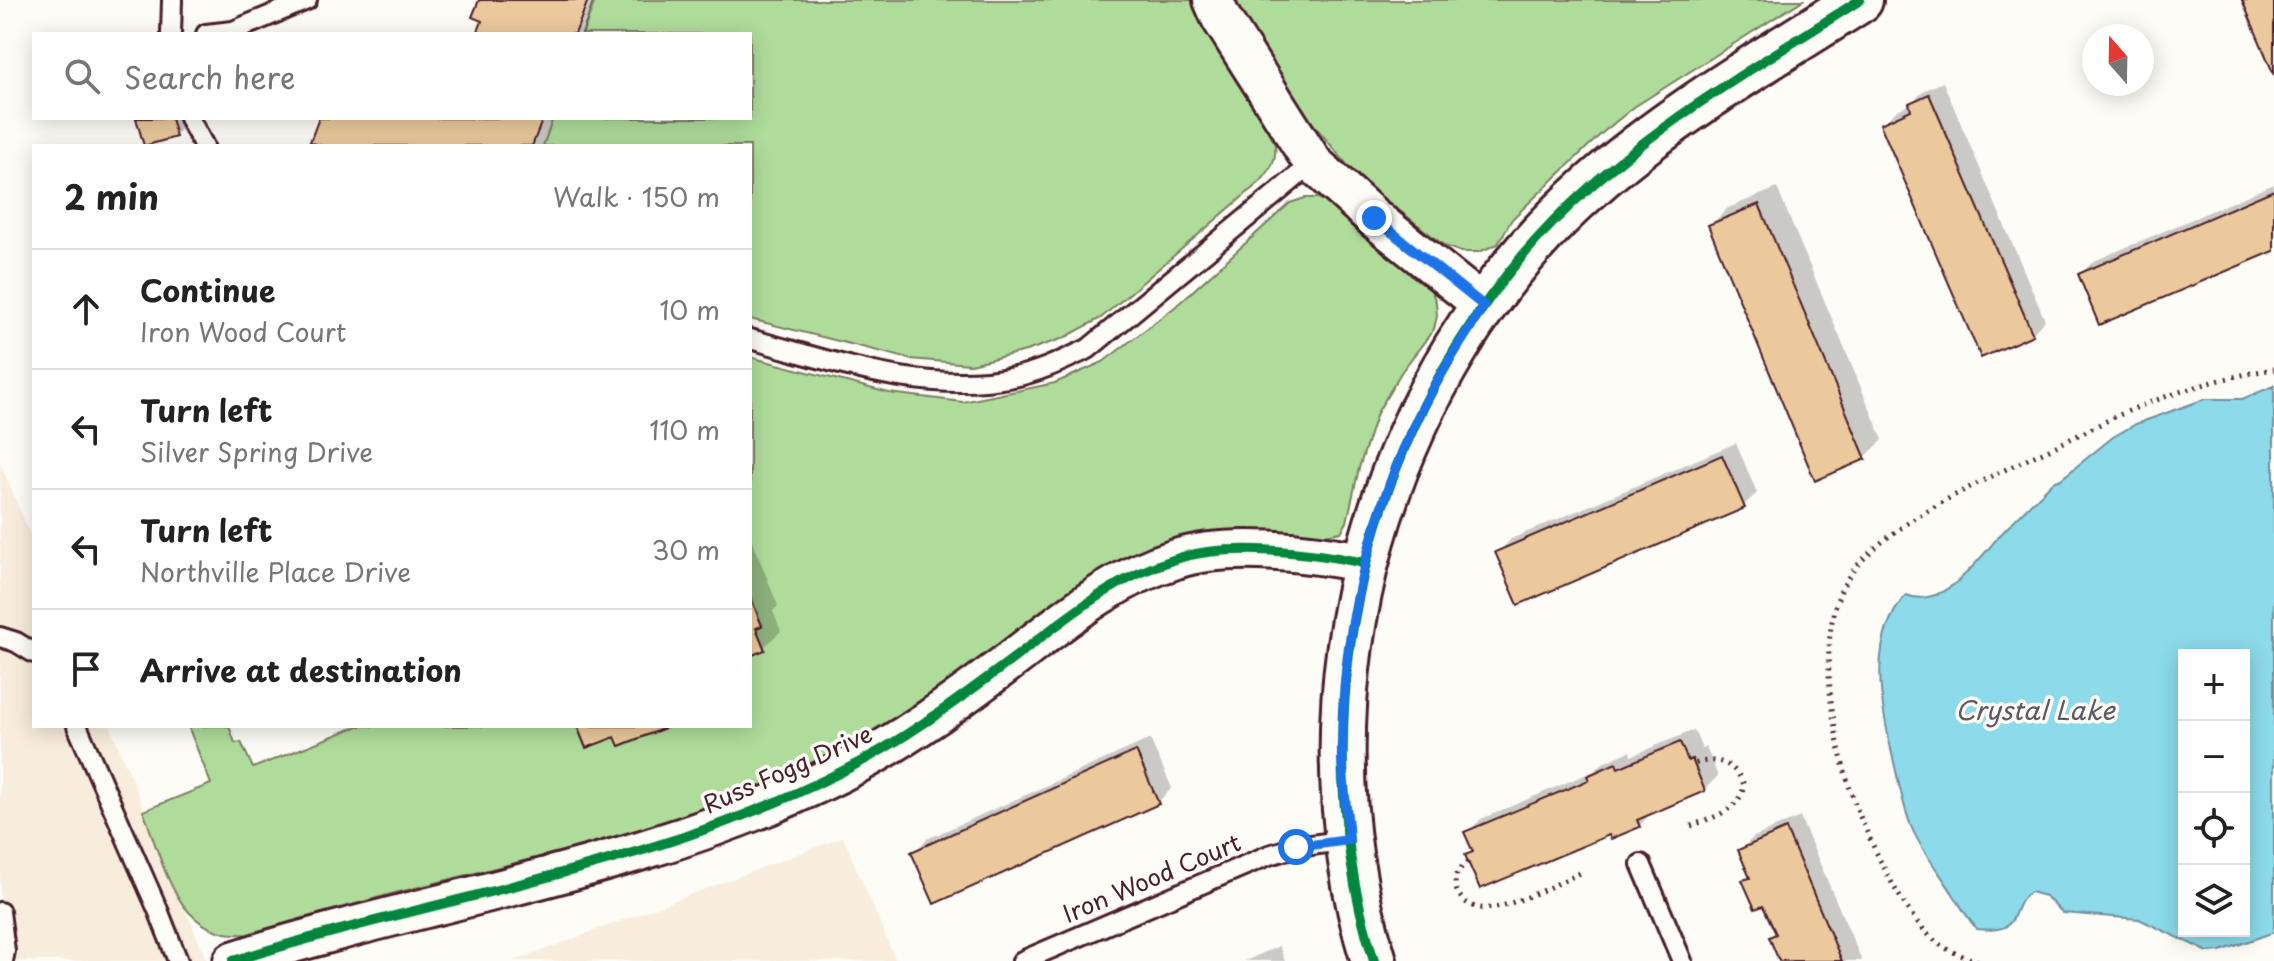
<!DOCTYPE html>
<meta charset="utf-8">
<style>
body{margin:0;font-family:"Playpen Sans",sans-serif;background:#f6f6f6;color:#222}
.controls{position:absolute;right:24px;bottom:24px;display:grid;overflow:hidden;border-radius:0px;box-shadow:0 4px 20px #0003}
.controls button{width:72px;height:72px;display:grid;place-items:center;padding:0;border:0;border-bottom:2px solid #e0e0e0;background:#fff;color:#222;font:40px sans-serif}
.compass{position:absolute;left:2082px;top:24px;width:72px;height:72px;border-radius:50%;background:#fff;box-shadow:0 4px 20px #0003;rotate:340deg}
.stop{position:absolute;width:24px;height:24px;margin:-18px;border:6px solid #1a73e8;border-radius:50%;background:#fff}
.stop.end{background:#1a73e8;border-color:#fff;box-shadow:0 2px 8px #0008}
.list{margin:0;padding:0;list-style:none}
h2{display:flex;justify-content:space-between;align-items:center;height:104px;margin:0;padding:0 32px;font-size:34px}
h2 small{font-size:26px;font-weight:400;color:#767676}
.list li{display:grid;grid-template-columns:52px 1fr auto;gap:24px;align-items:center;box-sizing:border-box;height:120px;padding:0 32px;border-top:2px solid #e0e0e0}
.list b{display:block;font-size:30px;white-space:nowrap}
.list p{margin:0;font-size:26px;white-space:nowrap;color:#767676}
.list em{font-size:26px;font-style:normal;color:#767676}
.icon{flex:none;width:44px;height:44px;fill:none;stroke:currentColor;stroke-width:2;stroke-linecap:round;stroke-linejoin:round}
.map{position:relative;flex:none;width:2274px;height:961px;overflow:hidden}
.search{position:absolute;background:#fff;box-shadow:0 4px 20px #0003;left:32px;top:32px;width:720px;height:88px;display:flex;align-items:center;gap:20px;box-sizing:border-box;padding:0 28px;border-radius:0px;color:#767676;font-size:30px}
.panel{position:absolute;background:#fff;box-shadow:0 4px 20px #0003;left:32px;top:144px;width:720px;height:584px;border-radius:0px}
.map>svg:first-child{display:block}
.built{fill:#f8eddc}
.green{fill:#afdc9b;stroke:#7c7e63;stroke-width:2}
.water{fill:#8cdaea;stroke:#728f9e;stroke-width:2;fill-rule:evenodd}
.shadow{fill:#0003}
.building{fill:#ebc99c;stroke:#4a1f2b;stroke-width:2}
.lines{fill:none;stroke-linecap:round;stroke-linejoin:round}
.service-casing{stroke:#4a1f2b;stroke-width:24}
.minor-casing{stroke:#4a1f2b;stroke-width:44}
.tertiary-casing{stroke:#4a1f2b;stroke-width:50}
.path{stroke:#4a1f2b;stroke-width:5;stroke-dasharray:2 6;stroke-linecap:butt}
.service{stroke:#fdfcf7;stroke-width:18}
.minor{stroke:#fdfcf7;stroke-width:38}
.tertiary{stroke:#fdfcf7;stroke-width:44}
.cycleway-casing{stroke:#fdfcf7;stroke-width:15}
.cycleway{stroke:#00873e;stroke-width:10}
.route{stroke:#1a73e8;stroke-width:10}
.labels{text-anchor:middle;stroke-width:7;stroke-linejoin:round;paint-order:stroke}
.street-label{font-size:24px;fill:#4a1f2b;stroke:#fdfcf7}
.water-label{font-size:26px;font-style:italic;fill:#5e5764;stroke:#fdfcf7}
</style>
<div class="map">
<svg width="2274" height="961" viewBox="0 0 2274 961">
<rect width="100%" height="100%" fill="#fdfcf7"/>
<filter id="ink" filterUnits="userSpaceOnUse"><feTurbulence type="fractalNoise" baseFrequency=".0125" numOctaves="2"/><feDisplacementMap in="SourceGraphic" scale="16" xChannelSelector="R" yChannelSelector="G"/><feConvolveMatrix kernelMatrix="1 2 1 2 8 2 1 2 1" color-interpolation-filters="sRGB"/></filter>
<g filter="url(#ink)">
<g class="built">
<polygon points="0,462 34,544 34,726 110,726 207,961 0,961"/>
<polygon points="843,837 896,961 514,961"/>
</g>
<g class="green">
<path d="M594 0H1192C1204 27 1218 53 1234 77 1247 97 1267 119 1274 141 1279 157 1271 170 1261 181L1101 318 1064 338 1026 351 970 364 910 359 750 319V146H543L553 118H750V34H582Z"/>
<polygon points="1234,0 1803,0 1634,107 1601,134 1512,219 1498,244 1479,252 1461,252 1445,246 1377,193 1348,166 1287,92"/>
<path d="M1305 198H1318L1329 203 1422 281 1431 290 1436 302 1437 316 1434 329 1402 371 1377 413 1359 468 1347 522 1341 532 1308 538 1227 535 980 661 902 715 848 745 776 780 701 810 639 832 391 894 247 934C176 940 164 863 143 811L211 784 188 726H229L235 743 241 742 253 768 358 726H577L586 748 615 737 620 746 670 726H750V656L756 628 762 625 750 596V357L889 393 963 402 1055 383 1103 362 1175 307 1290 203Z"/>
</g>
<path class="water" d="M2274 386V932L2221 951 2208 952 2139 919 2063 913 2045 896 2030 892C2007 906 2026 935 1977 929 1967 918 1961 906 1953 894 1939 871 1921 851 1911 826 1902 803 1898 778 1892 754 1881 702 1867 640 1906 595 1946 611 1980 556 2004 531 2020 514 2037 498 2053 482L2061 479 2113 437 2136 424 2205 399H2242ZM2184 655H2244V931H2184Z"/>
<g class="shadow">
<polygon points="481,0 597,0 584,34 480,34 485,20"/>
<polygon points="1943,82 2045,320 2032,334 1883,124 1896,111 1910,104 1925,90"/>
<polygon points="138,118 182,118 184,126 175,135"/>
<polygon points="321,118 552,118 542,146 327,146"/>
<polygon points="2274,184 2274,249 2080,274 2094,261"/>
<polygon points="1777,188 1883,440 1865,457 1710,226 1728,208"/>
<polygon points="1736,443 1757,493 1743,506 1498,553 1511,539"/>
<polygon points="750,535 778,606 773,611 781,631 763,648 750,654"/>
<polygon points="1694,730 1702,749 1706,747 1718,776 1704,790 1653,811 1639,826 1468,855 1474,849 1467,833 1481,819 1594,771 1603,763 1630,751 1631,756"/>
<polygon points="1150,739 1172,788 1158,802 935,901 914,853 927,839"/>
<polygon points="1800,817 1862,961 1781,961 1771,938 1777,932 1765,903 1745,881 1751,875 1740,850 1754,837"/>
<polygon points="1279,946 1285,961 1245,961"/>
</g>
<g class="building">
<polygon points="479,0 588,0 575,34 477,34 482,21 472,17"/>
<polygon points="2242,0 2274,0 2274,75"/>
<polygon points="1929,94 2033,335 1981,358 1880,124 1911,110 1909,103"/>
<polygon points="136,118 171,118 176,137 144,146"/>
<polygon points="319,118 543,118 532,146 321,146 310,142"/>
<polygon points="2274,190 2274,251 2099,325 2078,274"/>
<polygon points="1759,204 1866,459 1815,481 1708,225"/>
<polygon points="1722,455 1745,508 1518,605 1495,552"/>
<polygon points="750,596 762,626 756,628 765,650 750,656"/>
<polygon points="577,726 670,726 619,746 615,737 586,748"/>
<polygon points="1680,742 1688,761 1692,759 1705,791 1637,820 1640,827 1611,839 1609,835 1480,889 1465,855 1473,852 1464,832 1589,780 1587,776 1616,763 1618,768"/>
<polygon points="1136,751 1159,804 934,904 911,852"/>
<polygon points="1786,829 1842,961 1779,961 1769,937 1776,934 1763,906 1755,909 1742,880 1750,878 1738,850"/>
</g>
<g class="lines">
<g class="service-casing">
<g id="service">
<polyline points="171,34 172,0"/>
<polyline points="206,34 233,31 307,0"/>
<polyline points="189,118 204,146"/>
<path d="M750 339C836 362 924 395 1014 377 1040 372 1064 360 1088 349L1313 163"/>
<polyline points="0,637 16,642 34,653"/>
<polyline points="77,726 158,910 178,961"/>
<polyline points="1641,864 1682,961"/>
<polyline points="0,912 5,951 3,961"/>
<polyline points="1022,961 1269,855 1296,847 1349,840"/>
</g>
</g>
<g class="minor-casing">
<g id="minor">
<polyline points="1213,0 1221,18 1313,163 1374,218 1484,306"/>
<path d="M233 961C434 897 649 869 839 773 902 742 958 700 1014 658 1065 619 1113 578 1176 559 1228 542 1312 552 1365 563"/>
</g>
</g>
<g class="tertiary-casing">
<path id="tertiary" d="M1374 961C1290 691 1379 373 1591 186 1672 114 1768 59 1860 0"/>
</g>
<g class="path">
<path d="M1691 826C1713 817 1740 811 1744 785 1735 763 1717 756 1694 764"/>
<path d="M1468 862C1441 880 1461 912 1490 908 1517 905 1559 882 1585 871"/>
<path d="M1978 961C1965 957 1950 952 1939 944 1906 918 1882 865 1865 828 1837 768 1810 641 1846 581 1880 524 1998 473 2058 445 2087 431 2116 415 2146 404 2187 388 2230 376 2274 369"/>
</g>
<use href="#service" class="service"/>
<use href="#minor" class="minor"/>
<use href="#tertiary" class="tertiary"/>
<g class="cycleway-casing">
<g id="cycleway">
<path d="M233 961C434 897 649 869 839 773 902 742 958 700 1014 658 1065 619 1113 578 1176 559 1228 542 1312 552 1365 563"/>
<path d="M1374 961C1290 691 1379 373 1591 186 1672 114 1768 59 1860 0"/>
</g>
</g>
<use href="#cycleway" class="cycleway"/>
</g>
</g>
<g class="lines" filter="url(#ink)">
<path class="route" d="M1296 847 1349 840C1347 810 1342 780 1342 750 1342 639 1367 527 1414 426 1433 384 1459 345 1484 306L1374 218"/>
</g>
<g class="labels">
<g class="street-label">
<text transform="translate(788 770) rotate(-24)" y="8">Russ Fogg Drive</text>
<text transform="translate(1152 879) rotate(-23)" y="8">Iron Wood Court</text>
</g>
<g class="water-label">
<text x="2035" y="720">Crystal Lake</text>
</g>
</g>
</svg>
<div class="controls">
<button>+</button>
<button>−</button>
<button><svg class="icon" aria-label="locate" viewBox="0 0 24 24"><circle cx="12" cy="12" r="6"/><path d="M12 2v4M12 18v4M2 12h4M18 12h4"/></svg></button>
<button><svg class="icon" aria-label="layers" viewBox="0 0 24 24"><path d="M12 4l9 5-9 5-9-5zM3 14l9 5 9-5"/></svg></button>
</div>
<svg class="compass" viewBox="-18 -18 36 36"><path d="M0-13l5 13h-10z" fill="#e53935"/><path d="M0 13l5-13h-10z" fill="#767676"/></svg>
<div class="stop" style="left:1296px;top:847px"></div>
<div class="stop end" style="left:1374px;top:218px"></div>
<div class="search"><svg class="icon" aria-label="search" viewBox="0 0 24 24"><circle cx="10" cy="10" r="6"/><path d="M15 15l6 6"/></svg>Search here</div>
<section class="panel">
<h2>2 min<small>Walk · 150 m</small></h2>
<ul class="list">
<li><svg class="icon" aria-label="ahead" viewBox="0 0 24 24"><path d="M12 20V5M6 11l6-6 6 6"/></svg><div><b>Continue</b><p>Iron Wood Court</p></div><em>10 m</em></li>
<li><svg class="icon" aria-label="left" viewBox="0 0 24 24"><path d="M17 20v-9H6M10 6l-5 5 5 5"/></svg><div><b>Turn left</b><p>Silver Spring Drive</p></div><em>110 m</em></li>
<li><svg class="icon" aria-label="left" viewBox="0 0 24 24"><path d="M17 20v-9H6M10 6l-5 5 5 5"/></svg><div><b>Turn left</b><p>Northville Place Drive</p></div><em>30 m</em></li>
<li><svg class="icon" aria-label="arrive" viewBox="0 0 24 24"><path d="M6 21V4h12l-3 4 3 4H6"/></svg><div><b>Arrive at destination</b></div></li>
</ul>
</section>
</div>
